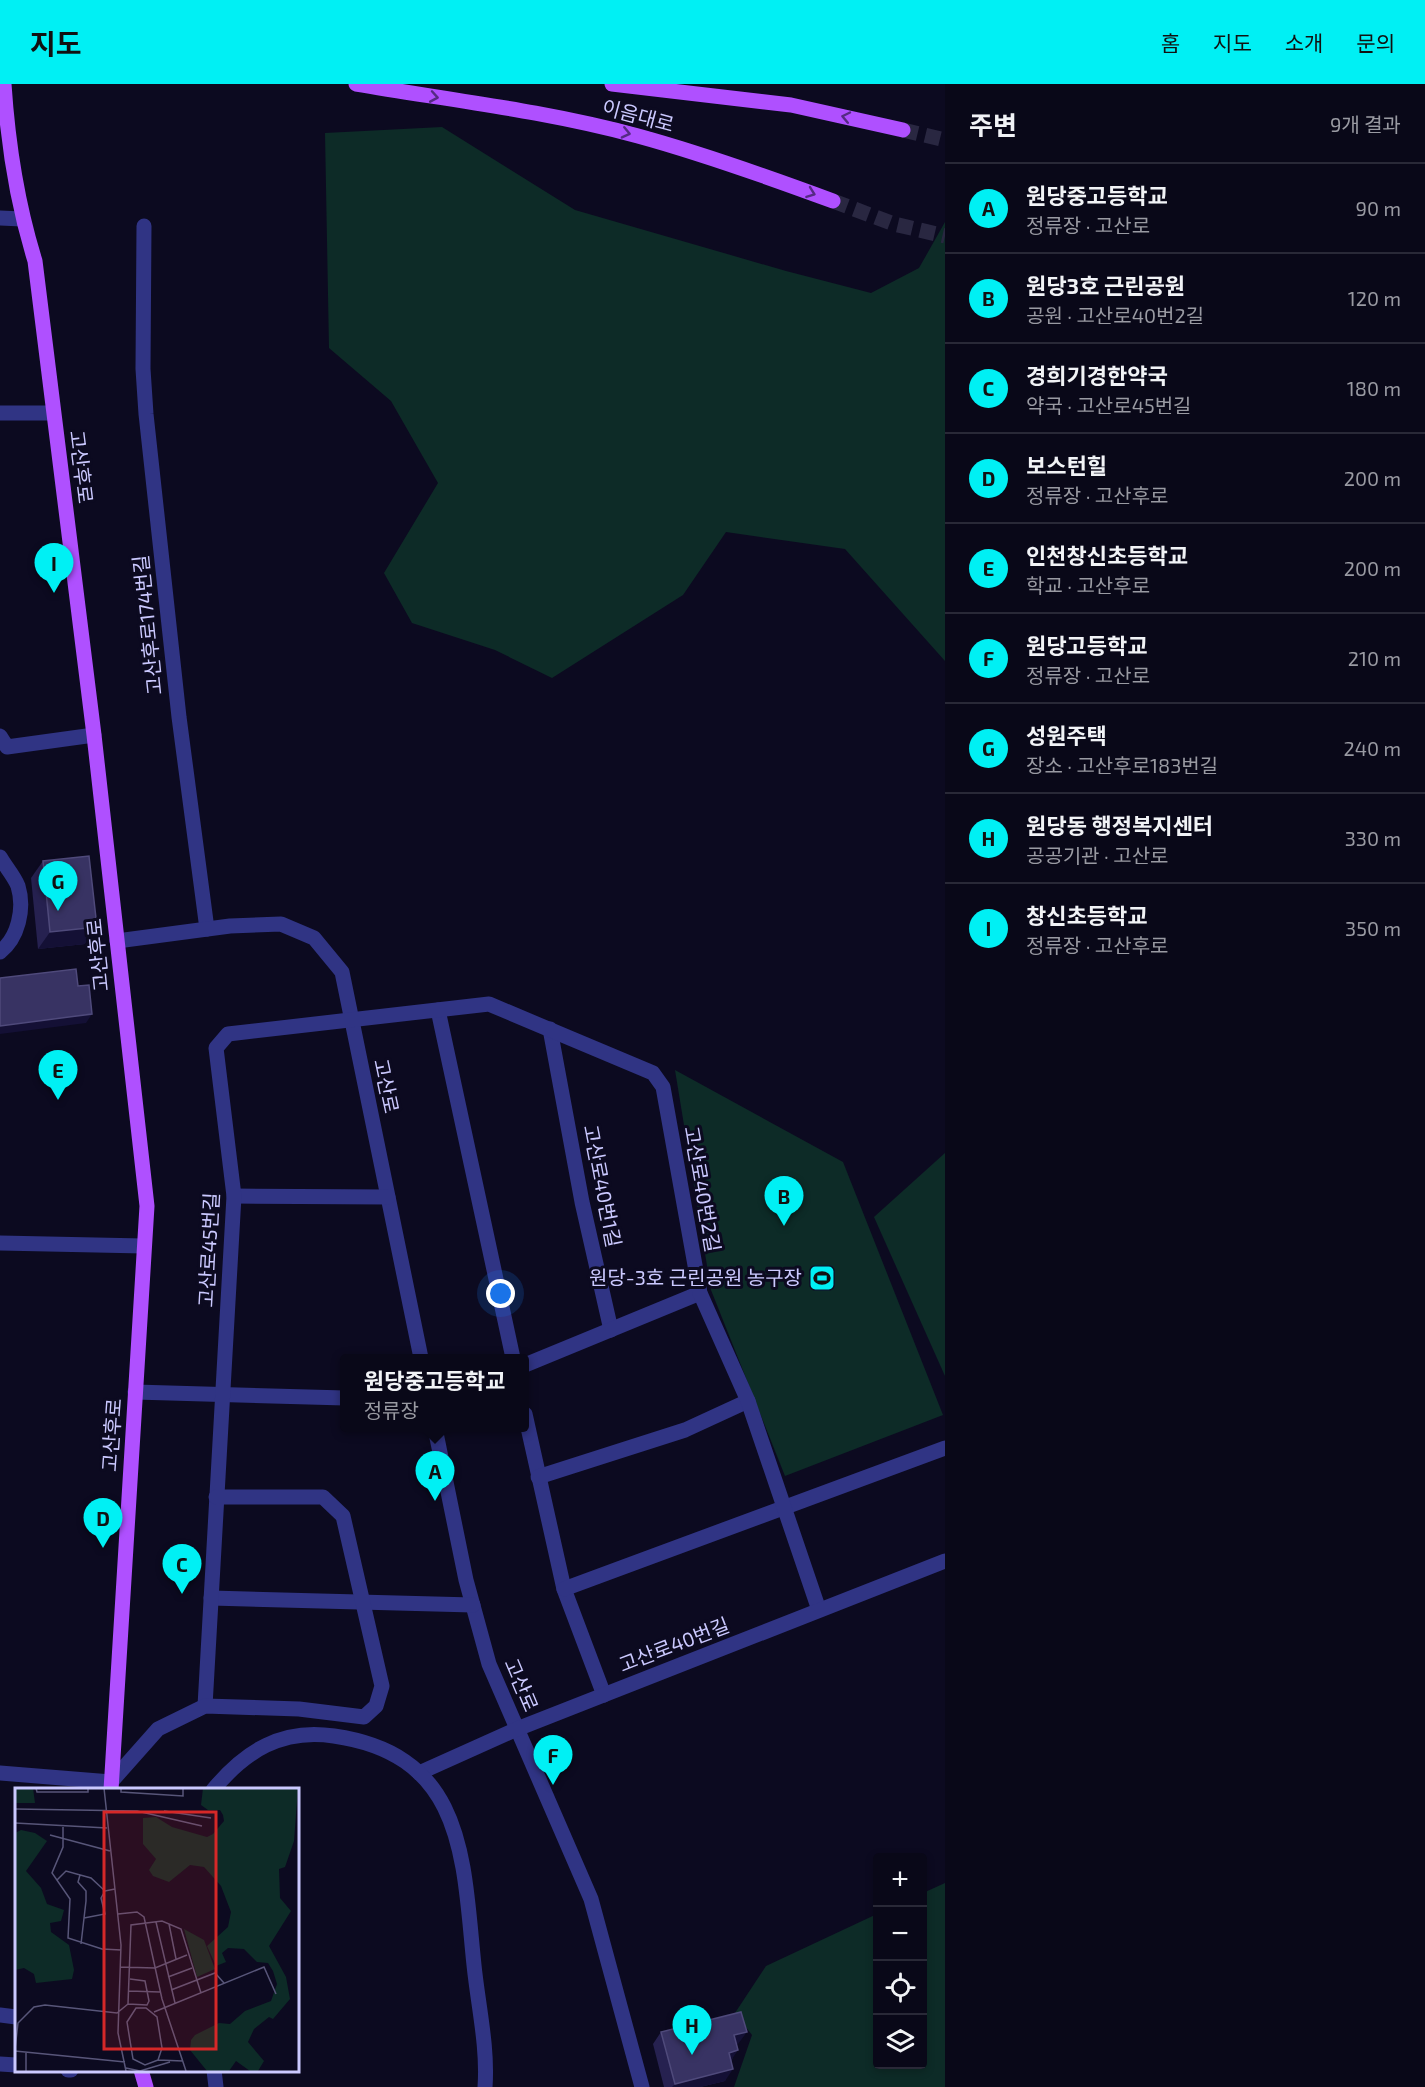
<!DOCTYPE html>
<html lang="ko">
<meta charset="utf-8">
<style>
body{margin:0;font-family:"Exo 2","Noto Sans KR",sans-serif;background:#121121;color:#f1f3f6}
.controls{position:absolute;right:18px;bottom:18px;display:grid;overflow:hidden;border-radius:6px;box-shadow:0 3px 9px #0003}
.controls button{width:54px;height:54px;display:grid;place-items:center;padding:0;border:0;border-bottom:2px solid #292937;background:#090818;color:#f1f3f6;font:30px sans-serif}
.you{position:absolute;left:501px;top:1210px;width:21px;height:21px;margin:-15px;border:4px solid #fff;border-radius:50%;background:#1a73e8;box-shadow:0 0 0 9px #1a73e833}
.badge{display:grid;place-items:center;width:39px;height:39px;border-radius:50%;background:#00f0f4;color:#111;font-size:20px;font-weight:700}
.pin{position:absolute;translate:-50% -50px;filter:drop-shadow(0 2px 3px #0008)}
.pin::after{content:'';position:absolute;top:32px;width:21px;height:18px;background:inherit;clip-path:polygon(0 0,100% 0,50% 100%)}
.popup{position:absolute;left:340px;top:1270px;width:189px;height:78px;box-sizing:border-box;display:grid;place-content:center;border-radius:6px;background:#090818;filter:drop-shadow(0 2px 4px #0005);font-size:20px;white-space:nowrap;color:#999aa2}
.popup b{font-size:22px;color:#f1f3f6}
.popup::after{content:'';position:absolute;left:50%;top:100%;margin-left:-12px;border:12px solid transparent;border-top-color:#090818}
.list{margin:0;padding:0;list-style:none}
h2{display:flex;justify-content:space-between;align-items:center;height:78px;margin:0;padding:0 24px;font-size:26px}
h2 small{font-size:20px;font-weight:400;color:#999aa2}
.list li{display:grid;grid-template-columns:39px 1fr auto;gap:18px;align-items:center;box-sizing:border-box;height:90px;padding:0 24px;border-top:2px solid #292937}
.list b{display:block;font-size:22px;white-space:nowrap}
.list p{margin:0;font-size:20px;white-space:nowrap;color:#999aa2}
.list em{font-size:20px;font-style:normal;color:#999aa2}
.icon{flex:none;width:33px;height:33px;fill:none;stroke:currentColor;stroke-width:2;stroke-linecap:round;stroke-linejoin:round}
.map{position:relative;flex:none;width:945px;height:2003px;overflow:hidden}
header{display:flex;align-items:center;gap:36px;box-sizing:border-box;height:84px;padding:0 30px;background:#00f0f4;color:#111}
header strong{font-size:28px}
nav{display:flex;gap:33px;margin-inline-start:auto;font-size:21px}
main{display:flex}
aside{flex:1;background:#090818}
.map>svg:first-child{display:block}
.green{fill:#0d2b27}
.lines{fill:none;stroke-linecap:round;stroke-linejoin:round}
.major-tunnel{stroke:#292741;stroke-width:15;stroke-dasharray:15 8;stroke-linecap:butt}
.minor{stroke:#303484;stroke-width:15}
.major{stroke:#af50ff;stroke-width:15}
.wall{fill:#262150}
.shaded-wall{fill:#141035}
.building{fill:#383363;stroke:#4f4a7b;stroke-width:1.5}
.oneway{stroke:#552a84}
.labels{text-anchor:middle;stroke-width:6;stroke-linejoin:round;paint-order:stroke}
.street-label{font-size:20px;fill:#cbc9ff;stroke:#0c0a20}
.poi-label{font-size:20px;fill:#cbc9ff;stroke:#0c0a20;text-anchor:end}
.inset-road{fill:none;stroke:#585679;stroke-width:1.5}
.view{fill:#d62828;fill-opacity:0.15;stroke:#d62828;stroke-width:3}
.inset-edge{fill:none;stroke:#cbc9ff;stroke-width:3}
</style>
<header>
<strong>지도</strong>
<nav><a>홈</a><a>지도</a><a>소개</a><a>문의</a></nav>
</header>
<main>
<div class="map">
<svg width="945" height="2003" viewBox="0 0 945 2003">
<rect width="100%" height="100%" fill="#0c0a20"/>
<g class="green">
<polygon points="442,43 575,126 786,187 871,209 919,184 945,138 945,577 845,465 726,448 683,511 552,594 495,566 412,539 384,489 438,399 391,317 329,264 325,49"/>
<polygon points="675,986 843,1078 943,1331 785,1392 711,1206"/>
<polygon points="945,1069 945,1292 874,1133"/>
<polygon points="945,1799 945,2003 734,2003 752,1951 735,1929 766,1882 877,1830 878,1980 922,1980 923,1809"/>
</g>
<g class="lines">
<g class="major-tunnel">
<polyline points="903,46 945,56"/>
<polyline points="833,117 894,140 945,152"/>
</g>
<g class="minor">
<polyline points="0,134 22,135"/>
<polyline points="144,142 143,285 146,330 179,633 207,845"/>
<polyline points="0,329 53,329"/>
<polyline points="0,652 7,663 94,651"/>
<path d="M0 773C5 782 14 792 18 802 25 825 18 854 0 868"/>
<polyline points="117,857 230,842 281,840 314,854 342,888 421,1274"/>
<polyline points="438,926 513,1274"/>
<polyline points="550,945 582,1118 611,1246"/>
<polyline points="234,1112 388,1113"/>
<polyline points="0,1159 144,1162"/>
<polyline points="525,1281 700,1209"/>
<polyline points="135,1308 345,1314"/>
<polyline points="525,1330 564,1505 604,1611"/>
<polyline points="435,1344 466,1496 489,1580 591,1815 642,2003"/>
<polyline points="538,1393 685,1346 748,1317"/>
<polyline points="564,1505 945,1364"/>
<polyline points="211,1514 473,1521"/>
<polyline points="205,1622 234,1112 216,964 228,950 489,920 653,989 663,1003 700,1209 748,1317 819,1526"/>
<polyline points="0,1689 111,1698 158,1645 205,1622 299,1625 364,1633 376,1622 382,1602 343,1432 323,1413 216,1413"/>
<polyline points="419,1689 517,1645 945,1477"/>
<path d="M213 1706C245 1667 282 1644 334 1652 466 1671 463 1776 474 1881 478 1921 488 1963 485 2003"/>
<polyline points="0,1931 16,1933"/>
<polyline points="0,1980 16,1981"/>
<polyline points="68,1986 71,1986"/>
<polyline points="214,1986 216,2003"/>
</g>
<g class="major">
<path d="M4 0C8 61 17 119 35 177L94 651 147 1122 111 1706"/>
<path d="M356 0C450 16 546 27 638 52 704 70 768 93 833 117"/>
<polyline points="612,0 791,21 903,46"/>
<polyline points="141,1986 146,2003"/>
</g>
</g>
<g class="wall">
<polygon points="43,777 85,860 38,865 31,794"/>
<polygon points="661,1948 738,1960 737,1960 725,1997 700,2003 664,2003 653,1960"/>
</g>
<g class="shaded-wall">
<polygon points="97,843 85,860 38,865 50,848"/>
<polygon points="92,930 86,939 0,950 0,942"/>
<polygon points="747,1948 738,1960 726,1963 734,1951"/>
<polygon points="738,1966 730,1978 729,1969"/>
<polygon points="733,1985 725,1997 700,2003 672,2003 675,2000"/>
</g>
<g class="building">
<polygon points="89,772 97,843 50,848 43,777"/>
<polygon points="76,885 78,902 89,901 92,930 0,942 0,894"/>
<polygon points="741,1928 747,1948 734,1951 738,1966 729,1969 733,1985 675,2000 661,1948"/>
</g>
<defs><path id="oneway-chevron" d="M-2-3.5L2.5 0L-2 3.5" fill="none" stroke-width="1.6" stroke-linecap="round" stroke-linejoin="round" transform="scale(1.5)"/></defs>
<g class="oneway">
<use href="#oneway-chevron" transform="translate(434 13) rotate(10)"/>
<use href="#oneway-chevron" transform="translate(846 33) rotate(-168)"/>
<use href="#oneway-chevron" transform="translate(626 49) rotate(13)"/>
<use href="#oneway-chevron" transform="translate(811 109) rotate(20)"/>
</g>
<defs>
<g id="stadium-square" transform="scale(1.35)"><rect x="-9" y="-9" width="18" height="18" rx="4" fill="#00f0f4" stroke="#0c0a20"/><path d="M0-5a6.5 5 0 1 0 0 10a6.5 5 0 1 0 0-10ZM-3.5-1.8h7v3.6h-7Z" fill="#111"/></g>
</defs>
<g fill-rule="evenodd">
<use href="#stadium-square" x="822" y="1194"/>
</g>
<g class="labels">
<g class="street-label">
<text transform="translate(638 32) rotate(15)" y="7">이음대로</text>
<text transform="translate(81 383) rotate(83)" y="7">고산후로</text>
<text transform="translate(148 541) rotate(-96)" y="7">고산후로174번길</text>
<text transform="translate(98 871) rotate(-96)" y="7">고산후로</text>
<text transform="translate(386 1002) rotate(78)" y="7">고산로</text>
<text transform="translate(602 1102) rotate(79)" y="7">고산로40번1길</text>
<text transform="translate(702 1105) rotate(80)" y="7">고산로40번2길</text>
<text transform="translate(209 1166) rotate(-87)" y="7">고산로45번길</text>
<text transform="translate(112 1351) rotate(-86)" y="7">고산후로</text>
<text transform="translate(674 1561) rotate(-21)" y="7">고산로40번길</text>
<text transform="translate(521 1601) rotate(67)" y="7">고산로</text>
</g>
<g class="poi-label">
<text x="802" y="1201">원당-3호 근린공원 농구장</text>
</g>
</g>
<g transform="translate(15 1704)">
<rect width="284" height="284" fill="#0c0a20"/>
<path d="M0 0H18L20 15H0ZM188 0H283L279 53 270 79 264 81 265 110 276 123 254 158 271 189 275 211 258 231 254 229 239 241 233 254 249 273 243 283H235L221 273 214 283H192L175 262 176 252 180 247 204 235 215 236 230 223 256 213 262 196 258 183 253 175 242 174 229 161 213 160 207 165 211 174 201 178 192 158 213 139 216 124 206 98 189 79 175 77 154 94 138 88 134 82 141 71 128 56V30L141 29 157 39 192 49 198 46 209 33 208 27 205 22H193L186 17ZM6 42 20 45 32 53 11 83 26 100 32 116 49 122 46 133 35 135 36 144 54 157 59 182 57 191 21 195 19 186 9 180 0 182V45ZM169 141 189 152 200 181 182 189Z" fill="#0d2b27"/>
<path class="inset-road" d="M21 0 22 4H73V0M89 0 106 157 103 245 111 283M106 0V4L168 8V0M0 21 122 23 187 38M149 23 196 30M0 35 92 40M48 39V59L37 85 55 111 53 150 87 161 106 162M35 47 95 63M65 87 63 94 71 103V113L66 156M42 92 51 83 76 90 90 103 100 101M103 126 122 124 129 129 147 211 171 283M69 130 90 126 86 110 90 103M141 134 160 215M154 136 161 171M105 179 140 180 172 167M153 189 177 180M156 202 200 185 209 195M114 203 145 204M113 216 116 137 147 133 166 141 186 205M113 216 132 217 134 213 130 193 115 191M139 224 249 179 261 206M0 261 3 235 19 219 30 217 102 225 113 216M0 263 110 274M143 272 147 260 142 229 131 220H121L112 234 118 271 130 277 143 272 168 273M111 280 125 283 155 274M11 283V264"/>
<path class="view" d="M89 24H201V261H89Z"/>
<rect width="284" height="284" class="inset-edge"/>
</g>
</svg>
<div class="controls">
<button>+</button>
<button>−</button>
<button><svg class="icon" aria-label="locate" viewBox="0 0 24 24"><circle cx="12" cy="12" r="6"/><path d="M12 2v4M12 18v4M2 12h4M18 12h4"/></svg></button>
<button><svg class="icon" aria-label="layers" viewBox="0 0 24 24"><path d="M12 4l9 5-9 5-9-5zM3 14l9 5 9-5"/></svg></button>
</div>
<div class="you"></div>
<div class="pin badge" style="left:435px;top:1417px">A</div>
<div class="popup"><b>원당중고등학교</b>정류장</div>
<div class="pin badge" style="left:784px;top:1142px">B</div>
<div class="pin badge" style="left:182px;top:1510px">C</div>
<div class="pin badge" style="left:103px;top:1464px">D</div>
<div class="pin badge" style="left:58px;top:1016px">E</div>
<div class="pin badge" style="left:553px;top:1701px">F</div>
<div class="pin badge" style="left:58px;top:827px">G</div>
<div class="pin badge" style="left:692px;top:1971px">H</div>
<div class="pin badge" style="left:54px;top:509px">I</div>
</div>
<aside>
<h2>주변<small>9개 결과</small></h2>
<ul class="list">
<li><span class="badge">A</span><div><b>원당중고등학교</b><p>정류장 · 고산로</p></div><em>90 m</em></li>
<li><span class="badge">B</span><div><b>원당3호 근린공원</b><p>공원 · 고산로40번2길</p></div><em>120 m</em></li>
<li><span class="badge">C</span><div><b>경희기경한약국</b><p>약국 · 고산로45번길</p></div><em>180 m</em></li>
<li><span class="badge">D</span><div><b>보스턴힐</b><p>정류장 · 고산후로</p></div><em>200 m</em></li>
<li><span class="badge">E</span><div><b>인천창신초등학교</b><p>학교 · 고산후로</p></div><em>200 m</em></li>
<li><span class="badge">F</span><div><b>원당고등학교</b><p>정류장 · 고산로</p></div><em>210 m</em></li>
<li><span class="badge">G</span><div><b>성원주택</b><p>장소 · 고산후로183번길</p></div><em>240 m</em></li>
<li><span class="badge">H</span><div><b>원당동 행정복지센터</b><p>공공기관 · 고산로</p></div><em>330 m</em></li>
<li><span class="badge">I</span><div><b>창신초등학교</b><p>정류장 · 고산후로</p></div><em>350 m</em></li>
</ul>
</aside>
</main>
